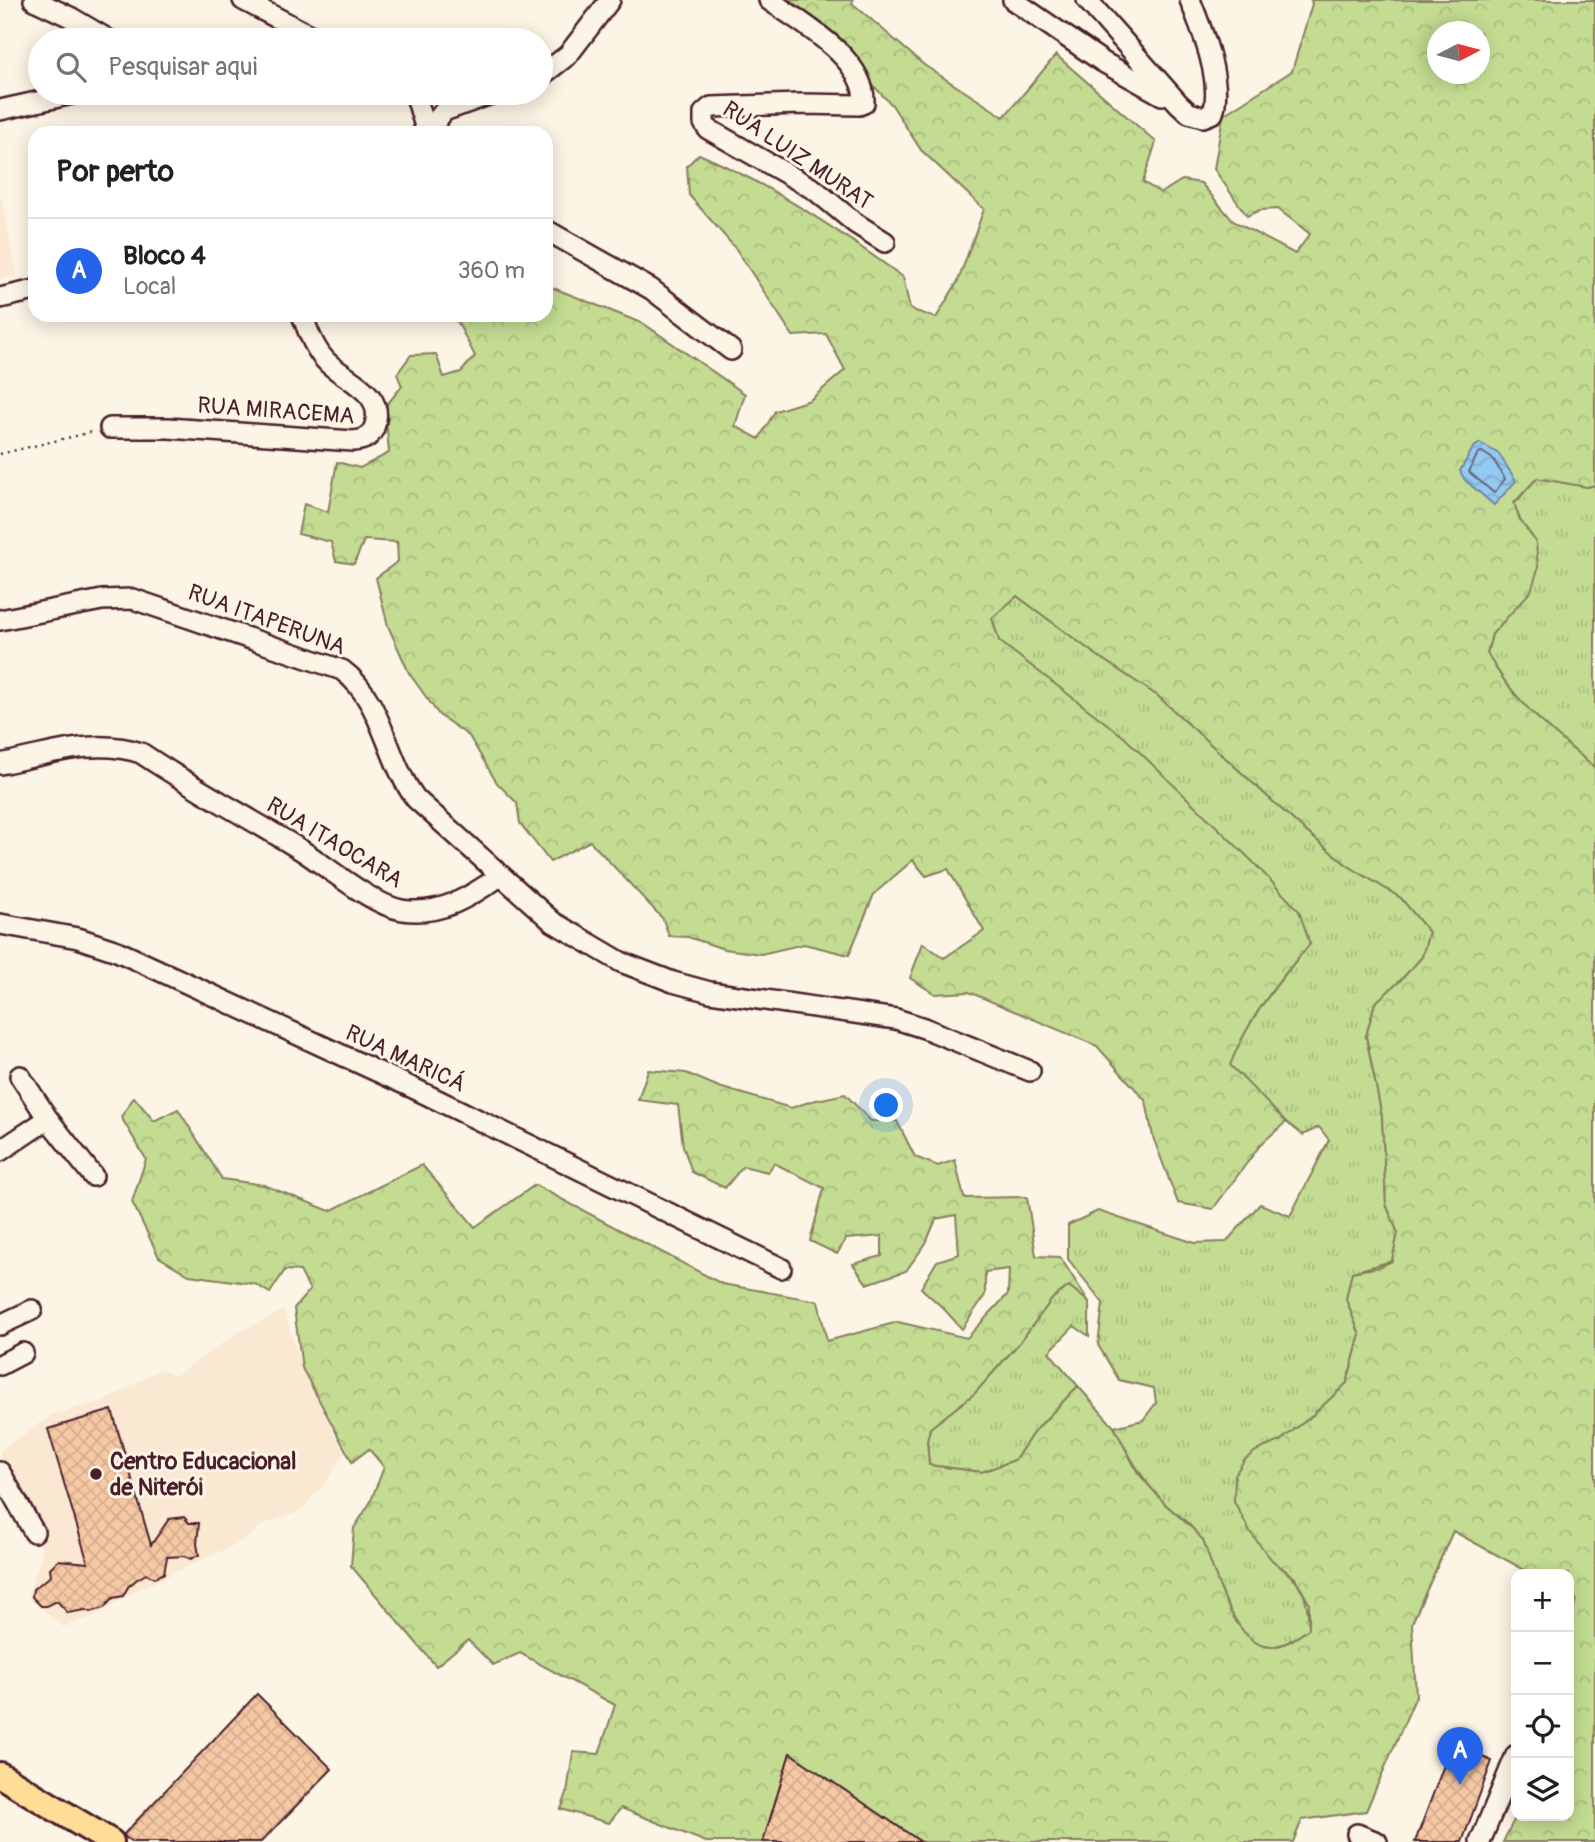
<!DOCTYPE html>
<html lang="pt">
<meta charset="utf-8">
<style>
body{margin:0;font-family:Pangolin,sans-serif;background:#f2f2f2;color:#202124}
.controls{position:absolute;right:21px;bottom:21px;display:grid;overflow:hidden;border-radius:14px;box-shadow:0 4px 18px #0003}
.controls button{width:63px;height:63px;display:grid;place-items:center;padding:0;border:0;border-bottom:2px solid #e0e0e0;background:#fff;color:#202124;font:35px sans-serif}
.compass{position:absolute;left:1427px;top:21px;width:63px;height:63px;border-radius:50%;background:#fff;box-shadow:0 4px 18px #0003;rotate:84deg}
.you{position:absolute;left:887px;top:1106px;width:24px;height:24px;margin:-18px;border:5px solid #fff;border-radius:50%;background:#1a73e8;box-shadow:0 0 0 10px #1a73e833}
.badge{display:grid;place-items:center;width:46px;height:46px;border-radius:50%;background:#2563eb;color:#fff;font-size:23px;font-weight:700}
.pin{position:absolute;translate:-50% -58px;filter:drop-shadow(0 2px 4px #0008)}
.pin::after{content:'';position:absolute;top:37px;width:24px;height:21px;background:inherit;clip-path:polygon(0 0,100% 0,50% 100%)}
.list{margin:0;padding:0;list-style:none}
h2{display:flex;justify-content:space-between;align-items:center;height:91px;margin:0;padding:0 28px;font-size:30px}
h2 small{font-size:23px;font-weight:400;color:#757577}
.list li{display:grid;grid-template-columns:46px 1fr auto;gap:21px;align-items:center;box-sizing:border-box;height:105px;padding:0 28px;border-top:2px solid #e0e0e0}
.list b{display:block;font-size:26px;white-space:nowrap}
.list p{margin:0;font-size:23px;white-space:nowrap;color:#757577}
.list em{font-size:23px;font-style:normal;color:#757577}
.icon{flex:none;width:38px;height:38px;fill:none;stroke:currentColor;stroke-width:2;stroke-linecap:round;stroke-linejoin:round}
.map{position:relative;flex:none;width:1595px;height:1842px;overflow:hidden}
.search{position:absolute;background:#fff;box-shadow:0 4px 18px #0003;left:28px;top:28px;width:525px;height:77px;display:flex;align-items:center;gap:18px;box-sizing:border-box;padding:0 24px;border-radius:38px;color:#757577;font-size:26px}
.panel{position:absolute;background:#fff;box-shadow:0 4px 18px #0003;left:28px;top:126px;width:525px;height:196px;border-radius:21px}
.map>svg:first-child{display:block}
.built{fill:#fae8d2}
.grass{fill:url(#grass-tufts);stroke:#867e5e;stroke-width:2}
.forest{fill:url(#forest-crowns);stroke:#867e5e;stroke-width:2;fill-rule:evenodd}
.water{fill:url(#water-waves);stroke:#7685a2;stroke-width:2}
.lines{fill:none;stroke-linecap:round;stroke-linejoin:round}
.shore{stroke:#68637b;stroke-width:2}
.building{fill:url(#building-cross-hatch);stroke:#4a1f2b;stroke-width:2}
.minor-casing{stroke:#4a1f2b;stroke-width:24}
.major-casing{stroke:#4a1f2b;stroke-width:30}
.path{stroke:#4a1f2b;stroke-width:2.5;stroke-dasharray:2 5;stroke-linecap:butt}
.minor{stroke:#fcf5e5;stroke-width:19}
.major{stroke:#fedd96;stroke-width:24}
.poi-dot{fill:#4a1f2b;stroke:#fcf5e5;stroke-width:2.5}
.labels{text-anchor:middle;stroke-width:6;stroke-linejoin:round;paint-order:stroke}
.street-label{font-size:23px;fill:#4a1f2b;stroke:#fcf5e5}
.poi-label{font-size:23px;font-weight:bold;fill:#4a1f2b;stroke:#fcf5e5;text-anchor:start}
</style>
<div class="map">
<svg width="1595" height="1842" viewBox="0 0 1595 1842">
<defs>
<pattern id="grass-tufts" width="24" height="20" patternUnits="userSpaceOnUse" patternTransform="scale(1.75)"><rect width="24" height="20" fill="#c3dc92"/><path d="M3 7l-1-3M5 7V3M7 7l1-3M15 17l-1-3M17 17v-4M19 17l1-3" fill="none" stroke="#a9bc7e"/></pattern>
<pattern id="forest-crowns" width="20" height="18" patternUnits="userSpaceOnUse" patternTransform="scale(1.75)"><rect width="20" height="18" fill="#c3dc92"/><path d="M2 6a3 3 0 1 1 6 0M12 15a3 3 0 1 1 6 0" fill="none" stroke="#a9bc7e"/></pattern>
<pattern id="water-waves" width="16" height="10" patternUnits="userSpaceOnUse" patternTransform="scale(1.75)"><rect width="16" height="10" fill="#94c9f2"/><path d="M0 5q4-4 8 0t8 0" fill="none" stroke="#81acd0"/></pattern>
<pattern id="building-cross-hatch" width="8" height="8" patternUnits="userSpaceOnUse" patternTransform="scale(1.75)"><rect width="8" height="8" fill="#f6c9a5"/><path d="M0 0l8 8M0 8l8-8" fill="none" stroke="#d4ac8e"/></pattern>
</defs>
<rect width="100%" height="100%" fill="#fcf5e5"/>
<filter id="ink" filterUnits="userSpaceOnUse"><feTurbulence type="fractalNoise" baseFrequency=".0143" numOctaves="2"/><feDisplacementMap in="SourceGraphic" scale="14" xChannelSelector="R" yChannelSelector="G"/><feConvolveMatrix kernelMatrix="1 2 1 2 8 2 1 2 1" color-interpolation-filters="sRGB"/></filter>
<g filter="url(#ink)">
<g class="built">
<polygon points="0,192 17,275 0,279"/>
<polygon points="284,1310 302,1368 344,1453 329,1478 301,1511 264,1524 243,1541 137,1590 97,1615 63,1627 27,1597 43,1551 0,1473 0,1450 53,1414 106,1400 160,1369 175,1376 237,1333"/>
</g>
<g class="grass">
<path d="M1537 478 1587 487 1595 485V768C1554 733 1512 701 1487 653L1492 634 1510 613 1536 542 1520 520 1514 504Z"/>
<path d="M1017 596 1095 654 1158 696 1302 828 1347 865 1401 898 1429 932 1422 957 1400 981 1375 1003 1366 1036 1382 1116 1386 1204 1398 1233 1392 1261 1352 1272 1346 1299 1360 1335 1347 1383 1313 1415 1280 1441 1256 1451 1272 1560C1301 1583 1308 1591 1309 1629 1293 1640 1276 1652 1256 1644 1234 1634 1207 1556 1195 1532 1189 1520 1173 1513 1164 1503 1142 1480 1129 1455 1114 1427L1143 1420 1156 1403 1154 1388 1119 1380 1098 1345 1103 1303 1068 1259V1225L1098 1211 1195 1243 1226 1242 1260 1204 1290 1216 1329 1140 1319 1127 1303 1135 1286 1122 1229 1065C1248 1020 1278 981 1310 944L1042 675 999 641 992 618Z"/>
<polygon points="1069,1286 1089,1302 1089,1336 1074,1326 1049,1352 1078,1386 1033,1433 1015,1460 982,1472 929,1465 927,1441 930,1428 975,1393 1019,1343 1053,1298"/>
</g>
<path class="forest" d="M769 0H853L852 3 924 65 1004 117 1056 55 1156 142 1143 182 1161 193 1182 180 1201 183 1233 221 1295 254 1310 234 1278 209 1260 210 1247 216 1214 169 1223 115 1292 71 1312 4 1311 0H1595V485L1587 487 1537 478 1514 503 1520 520 1536 542 1538 569 1531 591 1492 634 1487 653C1512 701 1554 733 1595 768V1842H1503L1516 1816H1569V1626L1576 1599 1569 1595V1574H1532L1453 1531 1412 1623 1416 1696 1366 1811 1302 1820 1293 1842H921L790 1753 763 1842H706L621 1808 609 1823 561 1809 567 1793 573 1752 599 1754 615 1705 520 1653 493 1665 468 1640 436 1666 351 1566 354 1528 370 1503 384 1467 369 1449 352 1462 302 1368 294 1308 310 1290 300 1271 285 1270 270 1293 255 1284 189 1275 159 1257 132 1202 146 1159 121 1117 134 1097 154 1121 178 1109 222 1179 264 1185 330 1211 422 1165 475 1227 535 1185 722 1284 818 1301 827 1341 898 1322 967 1338 1008 1294 1009 1269 985 1272V1295L962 1329 943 1308 921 1288 937 1261 959 1254 956 1215 936 1219 926 1243 906 1271 867 1284 853 1264 882 1256V1236L846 1239 837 1254 810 1241 824 1188 774 1163 768 1172 743 1166 725 1188 692 1172 683 1146 678 1105 638 1100 648 1070 686 1073 719 1087 791 1108 812 1101 845 1094 871 1121H897L915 1157 938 1166 955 1160 964 1198 1027 1197 1036 1256 1060 1257 1089 1302 1069 1286 1053 1298 1019 1343 975 1393 930 1428 927 1441 929 1465 982 1472 1015 1460 1033 1433 1078 1386 1114 1427 1138 1473 1165 1504 1193 1529 1203 1540C1214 1570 1233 1645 1270 1647 1283 1648 1299 1636 1309 1629V1603L1295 1578 1272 1560 1250 1532 1234 1501 1235 1475 1244 1460 1256 1451 1280 1441 1313 1415 1347 1383 1360 1335 1346 1299 1352 1272 1379 1267 1392 1261 1398 1233 1386 1204 1382 1116 1366 1036 1375 1003 1400 981 1422 957 1429 932 1401 898 1347 865 1302 828 1158 696 1095 654 1017 596 992 618 999 641 1124 737 1253 862 1299 911 1310 944C1278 981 1248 1019 1230 1065L1286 1122 1261 1144 1213 1209 1178 1203 1153 1137 1146 1101 1097 1046 969 992 935 994 910 978 923 943 944 958 984 931 948 869 926 876 913 860 874 894 849 955 804 944 761 954 724 949 688 937 669 936 663 919 590 841 550 862 520 823 517 803 497 783 469 736 439 715 409 673 388 626 376 578 398 561 397 542 364 540 354 564 336 561 331 542 298 534 304 504 328 512 337 462 360 468 389 453 385 407 402 386 397 374 411 355 436 354 444 377 461 372 475 356 454 315H546V285L644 324 745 394 735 426 759 439 775 411 810 400 845 370 826 334 793 336 736 249 689 195 687 166 699 154C773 186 838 230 903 277L910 309 936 318 958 281 984 209 921 150 892 105 818 28ZM1438 32H1480V74H1438Z"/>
<polygon class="water" points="1480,443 1499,454 1516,481 1494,505 1465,480 1460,471 1473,448"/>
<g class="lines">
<polygon class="shore" points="1482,452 1493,459 1505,479 1494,493 1469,472 1478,453"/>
</g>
<g class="building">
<polygon points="112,1410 151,1545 169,1519 184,1517 189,1523 199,1523 197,1544 199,1555 191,1559 184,1556 167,1557 164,1573 155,1578 146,1574 136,1580 128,1587 123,1596 113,1598 104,1608 91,1612 85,1610 68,1613 57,1601 47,1606 41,1606 32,1597 33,1589 51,1576 50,1568 59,1560 88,1563 48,1429"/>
<polygon points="257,1694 332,1769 261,1842 132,1842 125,1837 124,1834"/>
<polygon points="1452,1744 1492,1761 1462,1842 1415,1842"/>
<polygon points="790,1753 921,1842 763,1842"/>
</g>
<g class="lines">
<g class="minor-casing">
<g id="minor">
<polyline points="34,0 70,17 109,40"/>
<polyline points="243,0 319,40"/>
<path d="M769 0C801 23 866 58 864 103L859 105 801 104 711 107 704 113V123L708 129 815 190 855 223 885 242"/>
<polyline points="1013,0 1103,62 1162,95"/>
<path d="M1087 0 1179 104 1189 113 1203 117 1213 113C1223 81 1202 30 1190 0"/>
<polyline points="541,76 568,55 610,0"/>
<polyline points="415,93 427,133"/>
<polyline points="0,110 77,93"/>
<polyline points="427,133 444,111 494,93"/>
<polyline points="546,230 651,289 731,350"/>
<polyline points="0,298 35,290"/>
<path d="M110 428H168L353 441C363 440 369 439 374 428 387 393 347 381 328 363 315 351 308 331 302 315"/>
<path d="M0 620 102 600 133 599 342 670C383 700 386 760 416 799L553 922 621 962 673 982 710 992 896 1019 924 1028 1030 1071"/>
<path d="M0 764C46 755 95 737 141 753 193 788 248 817 301 850 328 867 372 905 402 910 440 916 470 897 500 876"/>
<polyline points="0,924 78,938 117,951 413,1088 781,1268"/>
<polyline points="20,1076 48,1119 93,1176"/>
<polyline points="0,1151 48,1119"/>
<polyline points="0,1325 32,1310"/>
<polyline points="0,1365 23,1353"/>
<polyline points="0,1472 34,1532"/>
<polyline points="1357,1834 1377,1842"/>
<polyline points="1480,1842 1516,1755"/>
</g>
</g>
<g class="major-casing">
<polyline id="major" points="0,1775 111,1842"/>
</g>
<polyline class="path" points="0,454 92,432"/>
<use href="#minor" class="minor"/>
<use href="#major" class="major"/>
</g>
</g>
<circle class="poi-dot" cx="96" cy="1474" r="7"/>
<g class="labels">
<g class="street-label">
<text transform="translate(798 155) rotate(34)" y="8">RUA LUIZ MURAT</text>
<text transform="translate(276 410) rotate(4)" y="8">RUA MIRACEMA</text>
<text transform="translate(267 619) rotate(20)" y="8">RUA ITAPERUNA</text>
<text transform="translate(335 842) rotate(31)" y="8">RUA ITAOCARA</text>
<text transform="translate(406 1058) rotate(25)" y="8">RUA MARICÁ</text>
</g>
<g class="poi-label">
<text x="110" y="1469">Centro Educacional<tspan x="110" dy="26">de Niterói</tspan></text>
</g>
</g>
</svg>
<div class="controls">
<button>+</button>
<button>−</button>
<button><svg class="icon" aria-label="locate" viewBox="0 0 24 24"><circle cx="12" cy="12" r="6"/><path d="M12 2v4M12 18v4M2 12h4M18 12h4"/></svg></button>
<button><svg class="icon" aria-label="layers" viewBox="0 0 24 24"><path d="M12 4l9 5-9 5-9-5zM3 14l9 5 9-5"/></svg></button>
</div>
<svg class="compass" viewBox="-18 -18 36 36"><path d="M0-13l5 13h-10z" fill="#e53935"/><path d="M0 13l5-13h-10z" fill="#757577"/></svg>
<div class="you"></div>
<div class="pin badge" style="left:1460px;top:1785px">A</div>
<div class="search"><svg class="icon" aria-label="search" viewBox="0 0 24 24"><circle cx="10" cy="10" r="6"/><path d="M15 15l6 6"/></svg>Pesquisar aqui</div>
<section class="panel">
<h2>Por perto<small></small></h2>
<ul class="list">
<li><span class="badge">A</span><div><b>Bloco 4</b><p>Local</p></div><em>360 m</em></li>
</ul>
</section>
</div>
